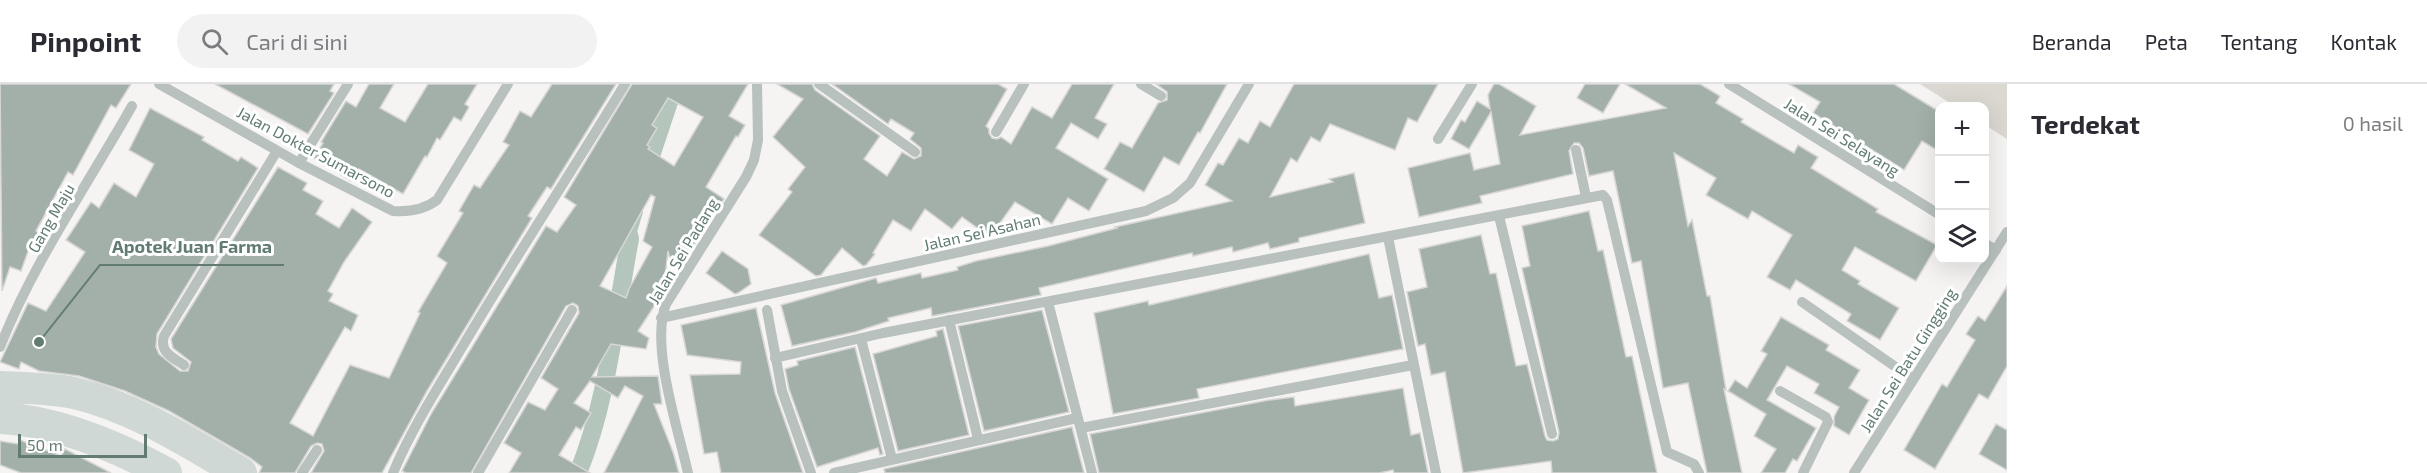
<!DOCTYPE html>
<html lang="id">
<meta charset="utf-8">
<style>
body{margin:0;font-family:"Exo 2",sans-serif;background:#f2f2f3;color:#2b2b33}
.controls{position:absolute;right:18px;top:18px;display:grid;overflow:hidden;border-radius:12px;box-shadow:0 6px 24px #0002}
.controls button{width:54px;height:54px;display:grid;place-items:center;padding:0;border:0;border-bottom:2px solid #e1e1e2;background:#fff;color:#2b2b33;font:30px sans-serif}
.scale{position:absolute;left:18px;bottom:15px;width:129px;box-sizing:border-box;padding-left:6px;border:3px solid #627c71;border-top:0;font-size:16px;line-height:21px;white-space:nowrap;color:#627c71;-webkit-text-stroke:4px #fff;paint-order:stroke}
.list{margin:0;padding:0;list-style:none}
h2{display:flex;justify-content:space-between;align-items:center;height:78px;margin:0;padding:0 24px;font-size:26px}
h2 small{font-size:20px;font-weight:400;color:#7c7c81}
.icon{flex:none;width:33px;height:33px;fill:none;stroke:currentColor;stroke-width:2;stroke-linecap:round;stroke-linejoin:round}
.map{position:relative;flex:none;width:2007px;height:389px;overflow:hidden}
header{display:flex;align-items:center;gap:36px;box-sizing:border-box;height:84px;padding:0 30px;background:#fff;border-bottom:2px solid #e1e1e2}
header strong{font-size:28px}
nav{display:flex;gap:33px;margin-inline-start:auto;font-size:21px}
.search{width:420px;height:54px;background:#f2f2f3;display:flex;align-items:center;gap:15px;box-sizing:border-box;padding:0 21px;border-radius:33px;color:#7c7c81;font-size:22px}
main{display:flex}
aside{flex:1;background:#fff}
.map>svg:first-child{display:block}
.green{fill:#dbd8d2}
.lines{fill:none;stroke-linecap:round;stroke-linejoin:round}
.canal{stroke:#b4c5bb;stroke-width:18}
.building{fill:#a2b0a9;stroke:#d7d6d5;stroke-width:1.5;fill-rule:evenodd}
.minor{stroke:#b8c1bd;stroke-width:10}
.major{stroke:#d0d8d5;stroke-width:32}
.labels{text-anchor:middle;stroke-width:6;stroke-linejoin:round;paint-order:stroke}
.street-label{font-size:16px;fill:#627c71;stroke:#fff}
.leader{fill:none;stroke:#627c71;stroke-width:2}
.callout-dot{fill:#627c71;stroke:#fff;stroke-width:2}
.callout-label{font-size:18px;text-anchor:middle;font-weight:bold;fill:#627c71;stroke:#fff;stroke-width:6;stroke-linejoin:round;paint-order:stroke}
</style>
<header>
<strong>Pinpoint</strong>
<div class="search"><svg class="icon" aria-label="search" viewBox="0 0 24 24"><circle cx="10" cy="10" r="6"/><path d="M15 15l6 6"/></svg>Cari di sini</div>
<nav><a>Beranda</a><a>Peta</a><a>Tentang</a><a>Kontak</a></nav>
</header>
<main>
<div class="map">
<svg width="2007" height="389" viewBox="0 0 2007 389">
<rect width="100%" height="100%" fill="#f6f3f3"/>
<polygon class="green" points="1920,0 2007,0 2007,55 1985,41 1984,22 1955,22"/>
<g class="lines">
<g class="canal">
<polyline points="645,90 675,0"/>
<path d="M578 389C608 316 615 233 630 155L628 147 634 127"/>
</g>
</g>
<g class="building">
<polygon points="0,0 131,0 116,24 111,21 73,91 68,88 36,147 42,150 34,165 30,162 21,187 10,183 2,207"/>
<polygon points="215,0 334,0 330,7 334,9 308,50"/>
<polygon points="369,0 394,0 380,24 405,38 428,0 477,0 465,20 469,23 461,37 454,33 440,56 437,54 427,73 425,72 403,110 359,85 351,97 314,74 323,59 321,58 346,17 356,23"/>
<polygon points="552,0 616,0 551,105 547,103 528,132 532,134 427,307 382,389 311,389 324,367 322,360 317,359 311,362 295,389 259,389 262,383 250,374 169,327 125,307 79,292 39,287 21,278 19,285 0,278 28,219 46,227 85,168 66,156 91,118 99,124 114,99 136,113 154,80 129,66 150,24 204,53 202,56 238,77 241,73 258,84 157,250 156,263 159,270 180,287 188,287 191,278 173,264 171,255 278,83 307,99 303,106 323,117 316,130 339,144 352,124 372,138 344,178 328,207 333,210 329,217 358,231 351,247 345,243 290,339 313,352 350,281 389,294 420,229 418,228 447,179 437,172 463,129 459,127 474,101 480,104 509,61 503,58 520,27 531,33"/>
<path d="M632 0H748L729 32 745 41 738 53 736 52 706 103 724 115 680 182 670 175 668 167 665 193 654 212 660 213 638 247 649 254 646 265 611 260 592 293 658 292 662 320H654L673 368 679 389H604L643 312 625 302 618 314 590 297 574 319 591 329 581 346 576 343 559 371 590 389H509L521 369 504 359 528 318 545 326 558 305 541 294 579 229 578 222 573 219 566 222 471 389H406L402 387 431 330 546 142 557 148 576 121 564 113ZM668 14 703 33 674 82 648 65 650 63 647 61 657 44 652 41ZM651 111 655 113 643 157 652 163 629 205 626 214 600 202Z"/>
<polygon points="777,0 812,0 815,6 880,52 864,75 887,92 902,68 914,75 921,72 921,64 910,55 914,49 891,35 888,40 832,0 998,0 1007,5 986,42 989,45 989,49 992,54 997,55 1001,53 1011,60 1032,23 1052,34 1072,0 1114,0 1095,34 1107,40 1098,55 1071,39 1056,64 1108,95 1089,127 1068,114 1052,140 1015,118 990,153 962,133 952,145 925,125 911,147 893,136 873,169 875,170 866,181 863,182 842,164 821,191 816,192 759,151 792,108 788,105 805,83 773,53 803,15"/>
<polygon points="1156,0 1227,0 1200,49 1198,48 1179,81 1164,73 1144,108 1104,85 1120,58 1132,64 1158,19 1167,16 1167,8"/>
<polygon points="1294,0 1438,0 1417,38 1408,34 1395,66 1330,40 1320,58 1311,53 1297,78 1291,74 1270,113 1333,98 1329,95 1354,89 1365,139 1299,154 1299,158 1270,165 1268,159 1233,168 1232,163 1193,172 1192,169 1039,204 1041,211 932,232 931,224 888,234 889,237 855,248 792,262 781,221 876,194 878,199 921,189 922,194 958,186 957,183 976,177 1048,162 1117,144 1115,143 1232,117 1205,101 1218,79 1223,81 1239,54 1248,59 1260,37 1270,43"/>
<polygon points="1494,0 1499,0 1536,22 1520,51 1666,24 1625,0 1700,0 1720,12 1716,19 1743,35 1741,38 1794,69 1798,61 1818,73 1811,84 1878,125 1876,128 1937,161 1916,197 1855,163 1842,186 1860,197 1858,200 1899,224 1880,256 1847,237 1851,230 1796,196 1790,206 1767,193 1792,151 1752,127 1748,135 1706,111 1716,94 1674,69 1688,142 1692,136 1707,212 1710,212 1726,306 1724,305 1742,389 1707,389 1688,299 1663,304 1641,177 1632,179 1613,87 1589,92 1583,64 1579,59 1574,59 1569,67 1573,90 1480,112 1482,119 1419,133 1408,84 1470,69 1474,86 1500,80 1491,28 1469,65 1451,55 1461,36 1465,38 1477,17 1490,25 1488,11"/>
<polygon points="1585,0 1620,0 1603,29 1577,14"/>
<polygon points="1789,0 1894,0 1940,28 1940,68 1922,57 1904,86 1813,29 1820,18"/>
<polygon points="1589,127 1598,167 1603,166 1626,273 1632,272 1657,389 1552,389 1551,377 1463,389 1445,288 1431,291 1425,260 1418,262 1407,208 1427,203 1419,165 1481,151 1490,190 1496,189 1516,282 1527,280 1545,352 1547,356 1553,357 1558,355 1559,348 1522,184 1530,182 1522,142"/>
<polygon points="722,167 748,185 751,200 738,209 735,210 706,189"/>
<polygon points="1369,170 1379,214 1392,211 1403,265 1197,305 1199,314 1113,330 1094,229 1148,217 1149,221"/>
<polygon points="2007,202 2007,282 1988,315 1979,310 1935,385 1904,366 1942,300 1947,303 1975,256 1966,250 1978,232 1985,237"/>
<polygon points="756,224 775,309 803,389 721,389 717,368 704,370 690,291 740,290 741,278 687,271 681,241"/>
<polygon points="1042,226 1069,328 984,347 958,242"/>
<polygon points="1781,233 1829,261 1826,266 1860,286 1849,304 1869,316 1849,351 1834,342 1834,333 1839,323 1814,309 1819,300 1787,282 1767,316 1816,344 1797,377 1793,375 1785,389 1761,389 1776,365 1754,352 1766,330 1728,307 1735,296 1747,304 1767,270 1761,267"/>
<polygon points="943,245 969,351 898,367 873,270 937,252 936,247"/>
<polygon points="855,263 883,370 880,371 878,364 817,383 789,305 785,285 798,281 797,277"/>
<polygon points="1403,304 1411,351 1420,349 1428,389 1394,389 1393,386 1379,389 1099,389 1090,350 1269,316 1294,313 1295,322"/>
<polygon points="1996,340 2007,346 2007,386 1979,370"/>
<polygon points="1072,343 1084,389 885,389 884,385"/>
<polygon points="20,356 61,372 65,365 111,389 21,389 0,381 0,357 18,360"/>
</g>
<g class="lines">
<g class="minor">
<path d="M159 0 299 79 393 127C409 128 424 126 437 116L508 0"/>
<polyline points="819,0 915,68"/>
<polyline points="1141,0 1161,12"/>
<polyline points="1729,0 1940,131"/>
<polyline points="996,48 1024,0"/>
<polyline points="1438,55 1472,0"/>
<polyline points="1576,66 1586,113"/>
<polyline points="299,79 348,0"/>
<polyline points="1499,132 1552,350"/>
<polyline points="1388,153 1436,389"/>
<polyline points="1984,159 1996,166"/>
<polyline points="1048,218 1092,389"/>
<polyline points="1802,218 1913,295"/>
<polyline points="767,226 782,307 811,389"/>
<polyline points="661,234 1146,127 1173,114 1190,99 1249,0"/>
<polyline points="949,236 978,355"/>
<polyline points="861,255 892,375"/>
<path d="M0 263C33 179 88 100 132 22"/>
<polyline points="775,274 883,249 1603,111 1607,116 1667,368 1694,380 1699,389"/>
<path d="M184 281C172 273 159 268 164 252L277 67"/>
<polyline points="1780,307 1826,333 1828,338 1803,389"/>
<polyline points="1081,344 1413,281"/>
<polyline points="302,389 317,366"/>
<path d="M393 389C411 346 437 305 461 265 514 175 571 89 625 0"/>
<polyline points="478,389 572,226"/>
<path d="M688 389C678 344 650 262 666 220L746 93 754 76 758 56 757 0"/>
<polyline points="834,389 1077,334"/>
<polyline points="1854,389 2007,148"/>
</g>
<g class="major">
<path d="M0 303C24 304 50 304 74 309 134 323 188 358 241 389"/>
<path d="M0 334C58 337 116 362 166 389"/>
</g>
</g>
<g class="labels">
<g class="street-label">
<text transform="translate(1842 53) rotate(32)" y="6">Jalan Sei Selayang</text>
<text transform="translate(316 68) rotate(28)" y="6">Jalan Dokter Sumarsono</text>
<text transform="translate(51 134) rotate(-60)" y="6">Gang Maju</text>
<text transform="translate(982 148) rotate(-13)" y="6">Jalan Sei Asahan</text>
<text transform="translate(683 167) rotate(-59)" y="6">Jalan Sei Padang</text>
<text transform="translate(1908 276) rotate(-58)" y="6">Jalan Sei Batu Gingging</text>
</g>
</g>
<path class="leader" d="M39 258L100 181H284"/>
<circle class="callout-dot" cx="39" cy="258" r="6"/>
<g class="callout-label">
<text x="192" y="169">Apotek Juan Farma</text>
</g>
</svg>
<div class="controls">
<button>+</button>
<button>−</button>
<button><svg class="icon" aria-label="layers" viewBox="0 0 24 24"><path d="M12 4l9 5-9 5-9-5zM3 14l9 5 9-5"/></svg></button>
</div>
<div class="scale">50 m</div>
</div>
<aside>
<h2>Terdekat<small>0 hasil</small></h2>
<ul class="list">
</ul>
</aside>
</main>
